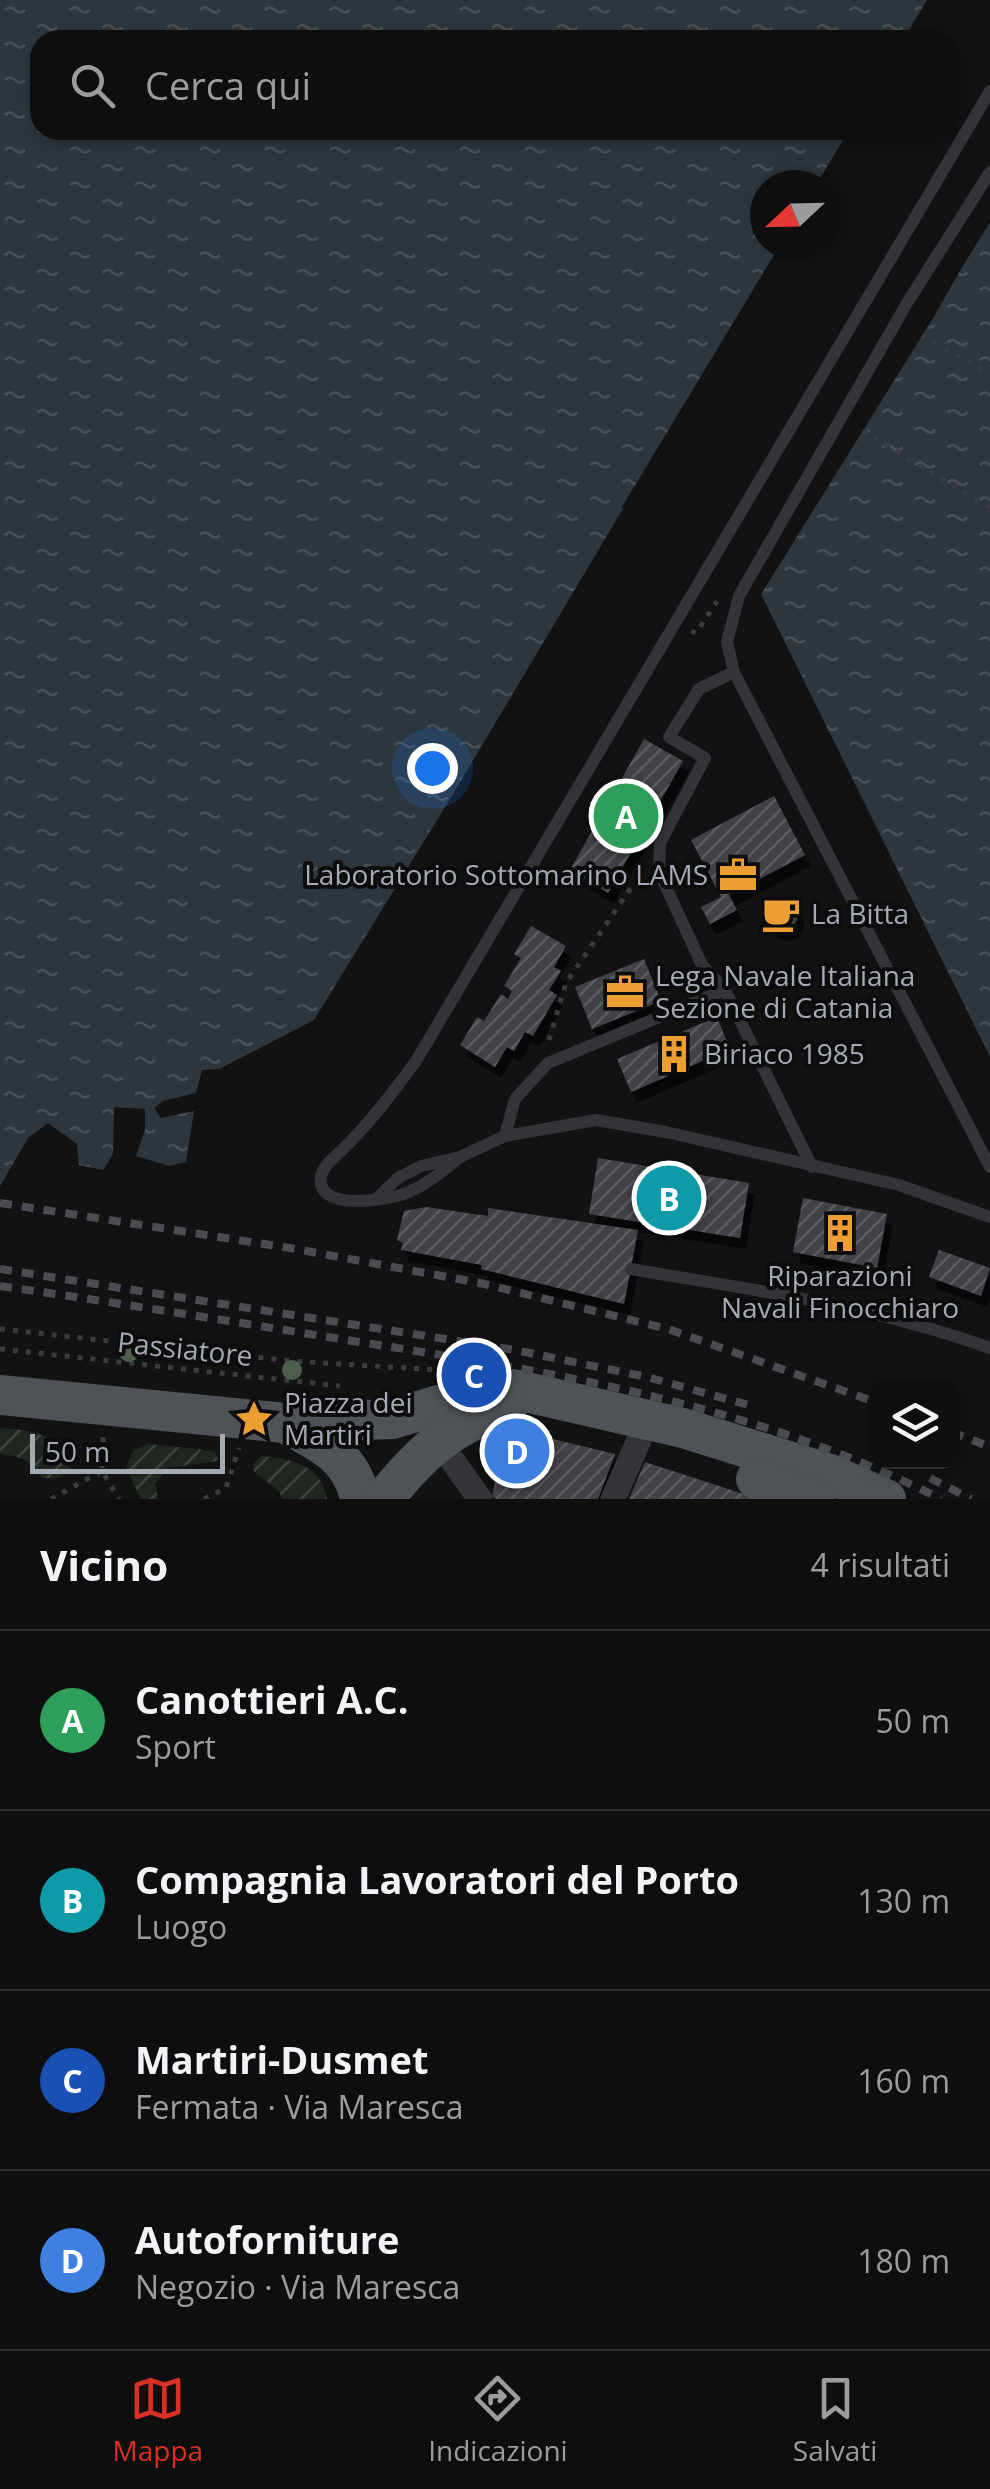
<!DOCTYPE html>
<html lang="it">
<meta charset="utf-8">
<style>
body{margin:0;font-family:"Open Sans",sans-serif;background:#171717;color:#f1f3f6}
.controls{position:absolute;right:30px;bottom:30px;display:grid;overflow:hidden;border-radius:20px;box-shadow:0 5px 15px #0003}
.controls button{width:90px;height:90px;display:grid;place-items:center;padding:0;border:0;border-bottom:2px solid #2e2e2e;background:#0e0e0e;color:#f1f3f6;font:50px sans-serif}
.compass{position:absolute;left:750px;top:170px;width:90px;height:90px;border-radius:50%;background:#0e0e0e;box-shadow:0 5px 15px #0003;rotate:248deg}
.scale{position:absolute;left:30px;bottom:25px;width:195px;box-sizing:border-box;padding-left:10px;border:5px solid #a4aab4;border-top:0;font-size:28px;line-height:35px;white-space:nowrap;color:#a4aab4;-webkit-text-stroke:8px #0d0d0e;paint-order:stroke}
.you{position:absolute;left:432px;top:768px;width:35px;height:35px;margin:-25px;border:8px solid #fff;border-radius:50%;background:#1a73e8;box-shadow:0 0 0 15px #1a73e833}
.badge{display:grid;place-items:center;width:65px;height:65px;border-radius:50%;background:#d93025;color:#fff;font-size:32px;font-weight:700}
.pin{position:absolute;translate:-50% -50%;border:5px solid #fff;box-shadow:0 2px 10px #0006}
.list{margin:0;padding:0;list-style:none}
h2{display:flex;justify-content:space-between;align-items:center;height:130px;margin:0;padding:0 40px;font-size:42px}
h2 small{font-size:32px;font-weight:400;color:#9b9c9e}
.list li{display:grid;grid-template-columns:65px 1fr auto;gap:30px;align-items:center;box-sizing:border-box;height:180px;padding:0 40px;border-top:2px solid #2e2e2e}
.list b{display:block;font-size:38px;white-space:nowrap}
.list p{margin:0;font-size:32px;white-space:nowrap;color:#9b9c9e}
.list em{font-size:32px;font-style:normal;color:#9b9c9e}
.icon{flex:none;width:55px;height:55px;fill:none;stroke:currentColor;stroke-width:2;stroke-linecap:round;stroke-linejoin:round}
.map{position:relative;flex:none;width:990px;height:1499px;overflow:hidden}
.search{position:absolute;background:#0e0e0e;box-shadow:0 5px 15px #0003;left:30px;right:30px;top:30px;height:110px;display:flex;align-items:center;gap:25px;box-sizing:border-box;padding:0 35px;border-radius:30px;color:#9b9c9e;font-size:38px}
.sheet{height:850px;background:#0e0e0e}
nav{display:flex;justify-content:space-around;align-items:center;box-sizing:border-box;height:140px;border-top:2px solid #2e2e2e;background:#0e0e0e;font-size:28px;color:#9b9c9e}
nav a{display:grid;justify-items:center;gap:5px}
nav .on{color:#d93025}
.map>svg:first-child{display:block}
.garden{fill:url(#garden-furrows)}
.water{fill:url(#water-ripples)}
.pier{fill:#121213}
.building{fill:url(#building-hatch);filter:url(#shadow)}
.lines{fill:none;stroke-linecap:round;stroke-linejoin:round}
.path{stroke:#393b3f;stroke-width:5;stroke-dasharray:5 8;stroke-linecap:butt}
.lane{stroke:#333438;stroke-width:12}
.street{stroke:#333438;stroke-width:25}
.primary{stroke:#4f5257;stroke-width:40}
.rail{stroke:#4a4c51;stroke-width:8;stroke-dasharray:12 10;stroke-linecap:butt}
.tree{fill:#4c5f4c}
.labels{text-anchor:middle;stroke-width:8;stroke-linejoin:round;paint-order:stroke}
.poi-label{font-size:28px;fill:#a4aab4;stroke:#0d0d0e;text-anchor:start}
.street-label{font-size:28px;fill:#a4aab4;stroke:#0d0d0e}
</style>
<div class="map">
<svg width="990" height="1499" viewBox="0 0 990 1499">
<defs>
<pattern id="garden-furrows" width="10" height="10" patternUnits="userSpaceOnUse" patternTransform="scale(2.5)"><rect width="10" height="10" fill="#1e261f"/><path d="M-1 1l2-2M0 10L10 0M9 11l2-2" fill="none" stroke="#3c433d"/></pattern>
<pattern id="water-ripples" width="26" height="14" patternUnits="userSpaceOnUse" patternTransform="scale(2.5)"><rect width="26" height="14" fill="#2c363c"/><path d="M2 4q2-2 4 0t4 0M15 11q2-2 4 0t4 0" fill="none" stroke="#485056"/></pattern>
<pattern id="building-hatch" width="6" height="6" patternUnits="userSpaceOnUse" patternTransform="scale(2.5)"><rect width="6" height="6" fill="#414246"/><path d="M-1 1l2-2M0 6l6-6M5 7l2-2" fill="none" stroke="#595b5e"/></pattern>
<filter id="shadow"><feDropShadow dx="6" dy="11" stdDeviation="0" flood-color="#0009"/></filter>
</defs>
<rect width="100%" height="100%" fill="#121213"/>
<g class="garden">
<path d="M0 1428C30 1430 54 1433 72 1459 68 1476 58 1482 41 1477 30 1460 20 1456 0 1454Z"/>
<polygon points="148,1444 215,1451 218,1461 168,1468 155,1484 158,1499 141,1499 126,1468 133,1451"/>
<path d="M262 1456C292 1459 321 1464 327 1499H282L279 1491 254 1472 253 1464Z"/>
</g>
<g class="water">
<polygon points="0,0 927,0 903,40 40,40 40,130 849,130 816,185 765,185 765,245 780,245 450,799 314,1020 219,1069 202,1070 196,1093 163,1101 154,1108 161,1118 194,1111 186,1162 169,1166 136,1156 145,1130 145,1109 114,1107 113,1154 103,1170 79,1165 77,1144 48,1123 28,1138 0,1186"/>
<polygon points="990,222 990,1057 761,594"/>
</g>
<g class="pier">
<polygon points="990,217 935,315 761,594 757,592"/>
<polygon points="780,245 785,245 627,510 622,507"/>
</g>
<g class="building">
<polygon points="644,739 683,761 608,893 570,870"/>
<polygon points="774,796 805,855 729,895 737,910 710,924 701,907 721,897 691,840"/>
<circle cx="782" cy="914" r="16"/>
<polygon points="531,926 566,946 554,967 561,971 549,990 557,995 533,1036 525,1032 514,1051 507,1047 495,1067 460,1045 477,1017 484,1021 501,994 508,999 512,991 504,986 521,958 514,954"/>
<polygon points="644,959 661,1001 592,1029 575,987"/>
<polygon points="717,1017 730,1049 631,1092 617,1059"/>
<polygon points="598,1158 749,1183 740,1238 589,1214"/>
<polygon points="803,1198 887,1214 877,1268 793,1252"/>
<polygon points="426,1207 488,1216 488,1208 638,1230 624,1304 481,1269 482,1265 401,1250 403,1243 397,1240 404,1211"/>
<polygon points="939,1250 990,1268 981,1296 929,1277"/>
<polygon points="507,1428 615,1454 598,1499 496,1499 492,1496"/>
<polygon points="645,1462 756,1498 756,1499 629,1499"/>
</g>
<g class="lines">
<g class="path">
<polyline points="922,336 984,371"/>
<polyline points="863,431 990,508"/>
<polyline points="691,631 696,633 717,601"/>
<polyline points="549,1040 566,983 635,882 643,879"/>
<polyline points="0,1329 292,1361 439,1370"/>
<polyline points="0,1349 340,1386"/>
<polyline points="103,1437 102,1471 119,1499"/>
<polyline points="51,1499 102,1471"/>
<polyline points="204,1499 226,1488 239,1448"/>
</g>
<g class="lane">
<polyline points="990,172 907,303 739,596 727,642 734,672 990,1167"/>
<polyline points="734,672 699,689 669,737 705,758 660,843 659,872 702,965 725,990 812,1167"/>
<polyline points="505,1136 515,1099 548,1063 725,990"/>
<path d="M460 1157C444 1170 429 1183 409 1192 391 1200 310 1214 322 1173 325 1164 335 1157 342 1150 370 1123 393 1092 416 1061L990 91"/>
<polyline points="378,1197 398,1178 421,1166 460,1157 505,1136 596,1120 666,1132 899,1185 990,1217"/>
<path d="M631 1269C753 1290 874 1306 990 1348"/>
</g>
<g class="street">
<polyline points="439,1442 480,1499"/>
<polyline points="613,1499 639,1440"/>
</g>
<g class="primary">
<polyline points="0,1395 285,1423 392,1419 483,1392 513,1389 683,1428 830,1474 886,1499"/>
<path d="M288 1425C323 1444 352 1457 360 1499"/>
<polyline points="756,1479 815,1499"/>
<path d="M384 1499C416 1458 454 1420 507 1410"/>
</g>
<g class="rail">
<polyline points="0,1203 290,1248 480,1283 668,1329 878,1403"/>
<polyline points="0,1269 515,1350 647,1377 752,1406"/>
<path d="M0 1286C120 1303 240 1323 359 1342 560 1373 758 1406 941 1499"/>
<polyline points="952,1432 990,1447"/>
<polyline points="930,1478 971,1499"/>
</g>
</g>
<g class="tree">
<circle cx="129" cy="1352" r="10"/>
<circle cx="292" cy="1370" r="10"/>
</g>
<defs>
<g id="office-bare" transform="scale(3)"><path d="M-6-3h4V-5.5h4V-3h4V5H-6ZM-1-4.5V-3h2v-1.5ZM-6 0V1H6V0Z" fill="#ec9e32" stroke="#0d0d0e" stroke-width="2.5" paint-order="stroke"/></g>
<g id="cafe-bare" transform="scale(3)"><path d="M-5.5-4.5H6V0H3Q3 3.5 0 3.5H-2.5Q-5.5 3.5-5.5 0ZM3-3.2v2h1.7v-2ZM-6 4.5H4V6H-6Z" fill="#ec9e32" stroke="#0d0d0e" stroke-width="2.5" paint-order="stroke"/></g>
<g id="building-bare" transform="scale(3)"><path d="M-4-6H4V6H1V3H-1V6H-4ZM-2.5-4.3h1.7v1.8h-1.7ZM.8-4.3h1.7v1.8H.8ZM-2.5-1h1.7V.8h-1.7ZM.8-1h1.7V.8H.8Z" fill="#ec9e32" stroke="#0d0d0e" stroke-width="2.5" paint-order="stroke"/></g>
<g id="sight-bare" transform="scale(3)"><path d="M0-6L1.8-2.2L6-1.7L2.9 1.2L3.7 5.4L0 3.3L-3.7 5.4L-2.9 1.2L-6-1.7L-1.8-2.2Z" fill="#ec9e32" stroke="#0d0d0e" stroke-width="2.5" paint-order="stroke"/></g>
</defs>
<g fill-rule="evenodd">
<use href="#office-bare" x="738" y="875"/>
<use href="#cafe-bare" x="781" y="914"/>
<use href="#office-bare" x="625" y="992"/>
<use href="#building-bare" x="674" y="1054"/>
<use href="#building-bare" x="840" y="1233"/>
<use href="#sight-bare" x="254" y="1419"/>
</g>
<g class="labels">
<g class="poi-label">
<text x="708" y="885" text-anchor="end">Laboratorio Sottomarino LAMS</text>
<text x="811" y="924">La Bitta</text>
<text x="655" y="986">Lega Navale Italiana<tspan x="655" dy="32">Sezione di Catania</tspan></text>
<text x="704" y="1064">Biriaco 1985</text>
<text x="840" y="1286" text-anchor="middle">Riparazioni<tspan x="840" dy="32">Navali Finocchiaro</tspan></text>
<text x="284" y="1413">Piazza dei<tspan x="284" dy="32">Martiri</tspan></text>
</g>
<g class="street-label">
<text transform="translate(185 1349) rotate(6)" y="10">Passiatore</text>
</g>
</g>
</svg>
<div class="controls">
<button><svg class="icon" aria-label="layers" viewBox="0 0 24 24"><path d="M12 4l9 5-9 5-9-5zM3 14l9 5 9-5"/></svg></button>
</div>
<svg class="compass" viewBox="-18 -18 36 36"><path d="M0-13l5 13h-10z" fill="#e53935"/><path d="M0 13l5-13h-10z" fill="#9b9c9e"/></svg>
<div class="scale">50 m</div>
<div class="you"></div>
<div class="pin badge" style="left:626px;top:816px;background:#2e9e5b">A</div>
<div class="pin badge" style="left:669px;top:1198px;background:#0f9aa8">B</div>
<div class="pin badge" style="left:474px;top:1375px;background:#1a4fb4">C</div>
<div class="pin badge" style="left:517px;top:1451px;background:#3f7fe0">D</div>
<div class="search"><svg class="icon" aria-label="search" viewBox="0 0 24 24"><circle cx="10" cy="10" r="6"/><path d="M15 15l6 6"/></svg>Cerca qui</div>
</div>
<section class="sheet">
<h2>Vicino<small>4 risultati</small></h2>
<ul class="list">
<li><span class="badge" style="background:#2e9e5b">A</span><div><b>Canottieri A.C.</b><p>Sport</p></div><em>50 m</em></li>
<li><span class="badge" style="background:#0f9aa8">B</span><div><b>Compagnia Lavoratori del Porto</b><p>Luogo</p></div><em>130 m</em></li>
<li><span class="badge" style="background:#1a4fb4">C</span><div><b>Martiri-Dusmet</b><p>Fermata · Via Maresca</p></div><em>160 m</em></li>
<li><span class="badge" style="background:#3f7fe0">D</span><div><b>Autoforniture</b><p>Negozio · Via Maresca</p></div><em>180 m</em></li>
</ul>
</section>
<nav>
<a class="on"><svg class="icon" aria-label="map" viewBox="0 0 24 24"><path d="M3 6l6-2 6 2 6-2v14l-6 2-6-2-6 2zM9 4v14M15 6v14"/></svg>Mappa</a>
<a><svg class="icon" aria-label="directions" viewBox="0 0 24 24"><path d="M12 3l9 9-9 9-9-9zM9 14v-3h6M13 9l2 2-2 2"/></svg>Indicazioni</a>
<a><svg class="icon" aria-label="saved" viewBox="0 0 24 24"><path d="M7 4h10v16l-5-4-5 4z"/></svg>Salvati</a>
</nav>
